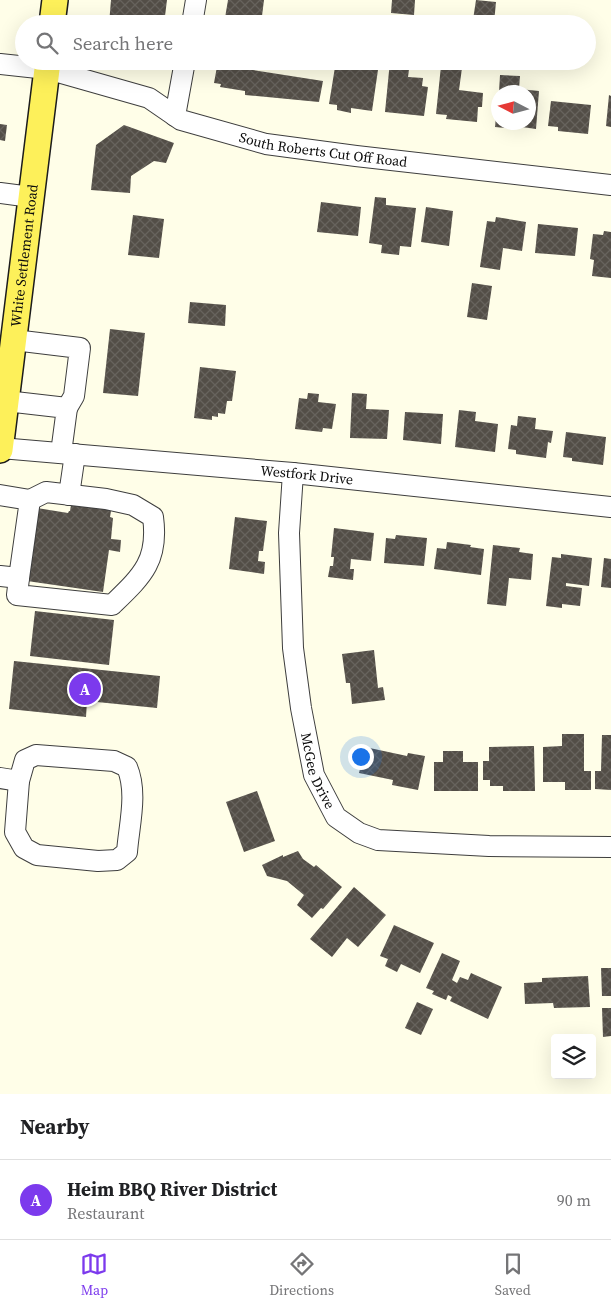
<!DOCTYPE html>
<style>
body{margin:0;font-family:"Source Serif 4",serif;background:#f6f6f6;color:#202124}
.controls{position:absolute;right:15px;bottom:15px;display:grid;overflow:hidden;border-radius:5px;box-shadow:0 5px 20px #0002}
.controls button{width:45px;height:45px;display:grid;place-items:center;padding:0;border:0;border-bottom:1px solid #e0e0e0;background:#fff;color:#202124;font:25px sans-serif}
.compass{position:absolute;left:491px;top:85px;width:45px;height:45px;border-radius:50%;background:#fff;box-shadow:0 5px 20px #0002;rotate:276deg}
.you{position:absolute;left:360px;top:756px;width:18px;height:18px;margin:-12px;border:4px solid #fff;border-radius:50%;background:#1a73e8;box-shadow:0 0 0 8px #1a73e833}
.badge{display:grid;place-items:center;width:32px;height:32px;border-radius:50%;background:#7c3aed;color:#fff;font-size:16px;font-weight:700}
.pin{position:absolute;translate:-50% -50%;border:2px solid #fff;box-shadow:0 1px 5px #0006}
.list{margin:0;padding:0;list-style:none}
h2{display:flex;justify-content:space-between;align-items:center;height:65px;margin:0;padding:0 20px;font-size:21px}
h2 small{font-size:16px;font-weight:400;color:#757577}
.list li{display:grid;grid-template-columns:32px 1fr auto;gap:15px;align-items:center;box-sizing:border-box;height:80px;padding:0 20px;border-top:1px solid #e0e0e0}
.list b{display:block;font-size:19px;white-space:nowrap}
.list p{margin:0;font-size:16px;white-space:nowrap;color:#757577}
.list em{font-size:16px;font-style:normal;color:#757577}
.icon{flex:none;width:28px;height:28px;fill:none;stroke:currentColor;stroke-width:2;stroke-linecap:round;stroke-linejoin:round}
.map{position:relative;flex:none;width:611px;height:1094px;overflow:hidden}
.search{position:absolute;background:#fff;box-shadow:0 5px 20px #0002;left:15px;right:15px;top:15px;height:55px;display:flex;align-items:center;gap:12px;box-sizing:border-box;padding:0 18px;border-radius:28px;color:#757577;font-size:19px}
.sheet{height:145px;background:#fff}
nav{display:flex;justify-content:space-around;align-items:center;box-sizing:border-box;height:70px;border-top:1px solid #e0e0e0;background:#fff;font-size:14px;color:#757577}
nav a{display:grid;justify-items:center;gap:2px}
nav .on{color:#7c3aed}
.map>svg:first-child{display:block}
.building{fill:url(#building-cross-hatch)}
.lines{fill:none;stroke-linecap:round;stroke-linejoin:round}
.minor-casing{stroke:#3e3e3e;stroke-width:22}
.major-casing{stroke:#1c1c1c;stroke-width:28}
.minor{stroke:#fff;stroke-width:20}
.major{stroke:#fdf05a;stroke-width:25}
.labels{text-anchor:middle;stroke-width:5;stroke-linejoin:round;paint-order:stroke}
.street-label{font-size:14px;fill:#0b0b0b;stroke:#fff}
</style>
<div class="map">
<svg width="611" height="1094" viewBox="0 0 611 1094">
<defs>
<pattern id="building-cross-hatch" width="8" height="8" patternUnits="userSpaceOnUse" patternTransform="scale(1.25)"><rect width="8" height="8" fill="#534e47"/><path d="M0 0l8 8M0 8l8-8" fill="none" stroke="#67635d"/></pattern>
</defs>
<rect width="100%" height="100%" fill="#fffee8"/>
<g class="building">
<polygon points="111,0 167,0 164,24 109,24"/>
<polygon points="228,0 264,0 261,24 224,24"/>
<polygon points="392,0 415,0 414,15 391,13"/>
<polygon points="476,0 496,2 494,23 473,20"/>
<polygon points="218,61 254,61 253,70 323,81 319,102 245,95 245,91 220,87 221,84 214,83"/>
<polygon points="353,61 379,63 372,111 351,108 351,113 337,110 337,105 329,104 335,67 351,70"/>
<polygon points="390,61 410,62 408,77 423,78 422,86 428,87 424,116 385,112"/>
<polygon points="441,66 462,68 459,90 483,93 482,107 478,107 477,122 446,119 447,115 436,114"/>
<polygon points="500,75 520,76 519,89 539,91 536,129 515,126 515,129 495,127 497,106 498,106 498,122 528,122 528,92 499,92"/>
<polygon points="609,95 611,96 611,127 606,126"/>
<polygon points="551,101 591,105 588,134 558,131 558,127 548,126"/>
<polygon points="0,124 7,125 5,141 0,140"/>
<polygon points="124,125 174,143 166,163 154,161 131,176 130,193 91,190 96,145"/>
<polygon points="375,197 386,198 386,205 416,208 411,247 400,246 399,255 381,253 382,245 369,243"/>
<polygon points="321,202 361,207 358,236 317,232"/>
<polygon points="426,207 453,211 449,246 421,242"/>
<polygon points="133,215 164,219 159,258 128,255"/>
<polygon points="496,217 526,222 522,251 503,248 500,270 480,267 487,221 495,222"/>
<polygon points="538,224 578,228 575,256 535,253"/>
<polygon points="604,231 611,232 611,278 592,276 594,260 590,259 593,234 603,235"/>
<polygon points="472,283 492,286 487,320 467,317"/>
<polygon points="190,302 226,305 225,326 188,323"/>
<polygon points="110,329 145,333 138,396 103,393"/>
<polygon points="200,367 236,371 232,401 227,401 225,414 218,413 218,417 212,416 212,420 194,418"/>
<polygon points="308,393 319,394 318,402 336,404 332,429 323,428 322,432 295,429 299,398 307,399"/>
<polygon points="352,393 367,394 366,409 389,410 387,439 350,438"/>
<polygon points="459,410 476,412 475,421 498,424 495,452 455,447"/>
<polygon points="405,412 443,414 441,444 403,440"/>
<polygon points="518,416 536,418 535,429 553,431 551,443 548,442 546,458 516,454 516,450 508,449 511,425 517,426"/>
<polygon points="566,432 606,437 603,465 572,461 572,458 563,457"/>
<polygon points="72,499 112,505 110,517 113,518 111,539 121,540 120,552 109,550 103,592 27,581 37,508 68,513 69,511 70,511"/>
<polygon points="235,517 267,521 263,551 259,551 258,561 265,562 264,574 229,569"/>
<polygon points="334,528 374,533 371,561 351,559 350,569 354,569 353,580 328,577 330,566 333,566 334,557 331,557"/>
<polygon points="396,535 427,538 424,566 384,563 386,538 395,539"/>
<polygon points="447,542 471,545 470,547 484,549 481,575 434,569 437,548 446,549"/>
<polygon points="493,545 520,548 519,552 533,554 531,580 509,578 506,606 487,604"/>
<polygon points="561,554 592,558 589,586 566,583 566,586 582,588 580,606 562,604 562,608 546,606 552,557 561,558"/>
<polygon points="604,558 611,559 611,588 601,587"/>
<polygon points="35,611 114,620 109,665 30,656"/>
<polygon points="374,650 378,688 383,687 385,700 352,704 350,683 346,683 342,654"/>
<polygon points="14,661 160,676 157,708 87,701 86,717 9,709"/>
<polygon points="562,734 584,734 584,771 591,771 591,790 565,790 565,782 543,782 543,747 562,746"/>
<polygon points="602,735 611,735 611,790 595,789 595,771 601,771"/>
<polygon points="534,746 535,791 503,791 503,786 490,786 490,780 483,780 483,761 489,761 489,747"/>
<polygon points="365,747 407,756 408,753 425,756 418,790 392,785 393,780 359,773"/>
<polygon points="443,751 463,751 463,762 478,762 478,791 434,791 434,762 443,762"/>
<polygon points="257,791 275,841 244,852 226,802"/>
<polygon points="298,851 303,859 314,867 316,865 342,887 323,909 321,908 312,918 297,905 304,895 287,881 267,876 262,865 283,855 283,857"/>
<polygon points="354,887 386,915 358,947 347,938 332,957 310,939"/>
<polygon points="394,925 434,943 420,973 401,964 397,972 385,966 388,959 380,956"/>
<polygon points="442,953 460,961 452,980 457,983 460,977 468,980 471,973 502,987 488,1019 450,1001 452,997 448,995 446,1000 432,994 434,991 426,988"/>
<polygon points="601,968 611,968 611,996 602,996"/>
<polygon points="588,976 590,1007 554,1008 553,1003 525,1004 524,983 542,982 542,978"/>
<polygon points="417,1002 433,1009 421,1035 405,1028"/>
<polygon points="602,1008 611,1008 611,1036 603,1037"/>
</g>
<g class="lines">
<g class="minor-casing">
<g id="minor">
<polyline points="192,24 196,0"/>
<path id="s1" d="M0 64 47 69 149 98 181 120 266 144 356 156 611 185"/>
<polyline points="175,116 185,61"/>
<polyline points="0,193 31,197"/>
<polyline points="14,340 80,348 74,396 67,408"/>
<polyline points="6,401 67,408 61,453"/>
<path id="s2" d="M0 448 293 473 611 507"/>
<path id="s3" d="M293 473 289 533 293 648 301 708 314 775 336 817 359 833 378 840 489 846 611 847"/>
<polyline points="0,495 30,500 19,578 0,576"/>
<polyline points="69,495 75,454"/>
<path d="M19 578 17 595 112 605C142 576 159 561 153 517L133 505 106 499 46 492 30 500"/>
<path d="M36 755 114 761 127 767C138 793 129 825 127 852L117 860 98 861 37 855 24 848 15 832 19 781 25 760Z"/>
<polyline points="0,778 19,781"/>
</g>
</g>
<g class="major-casing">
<g id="major">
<polyline points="52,24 55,0"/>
<path id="s4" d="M0 450 48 61"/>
</g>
</g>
<use href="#minor" class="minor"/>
<use href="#major" class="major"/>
</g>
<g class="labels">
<g class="street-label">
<text dy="5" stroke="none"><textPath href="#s1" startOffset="338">South Roberts Cut Off Road</textPath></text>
<text dy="5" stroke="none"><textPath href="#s4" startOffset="196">White Settlement Road</textPath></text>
<text dy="5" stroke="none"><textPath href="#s2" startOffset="308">Westfork Drive</textPath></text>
<text dy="5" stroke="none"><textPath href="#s3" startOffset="301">McGee Drive</textPath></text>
</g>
</g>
</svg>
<div class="controls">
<button><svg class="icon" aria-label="layers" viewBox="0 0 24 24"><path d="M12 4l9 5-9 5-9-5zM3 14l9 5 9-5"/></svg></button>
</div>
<svg class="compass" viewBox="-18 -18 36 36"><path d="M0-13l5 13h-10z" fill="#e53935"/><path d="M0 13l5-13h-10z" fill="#757577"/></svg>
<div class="you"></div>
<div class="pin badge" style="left:85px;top:689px">A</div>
<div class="search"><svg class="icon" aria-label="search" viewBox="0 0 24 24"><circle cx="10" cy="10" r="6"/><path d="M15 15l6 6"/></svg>Search here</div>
</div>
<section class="sheet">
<h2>Nearby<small></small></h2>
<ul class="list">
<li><span class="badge">A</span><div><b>Heim BBQ River District</b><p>Restaurant</p></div><em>90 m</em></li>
</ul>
</section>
<nav>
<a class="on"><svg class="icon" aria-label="map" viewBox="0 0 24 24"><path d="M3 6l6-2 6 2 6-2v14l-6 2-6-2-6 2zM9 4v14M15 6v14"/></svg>Map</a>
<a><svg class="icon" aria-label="directions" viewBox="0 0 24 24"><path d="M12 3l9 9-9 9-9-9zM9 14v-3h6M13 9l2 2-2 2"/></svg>Directions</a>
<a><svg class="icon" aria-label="saved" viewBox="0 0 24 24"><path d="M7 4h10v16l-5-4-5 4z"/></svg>Saved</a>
</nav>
